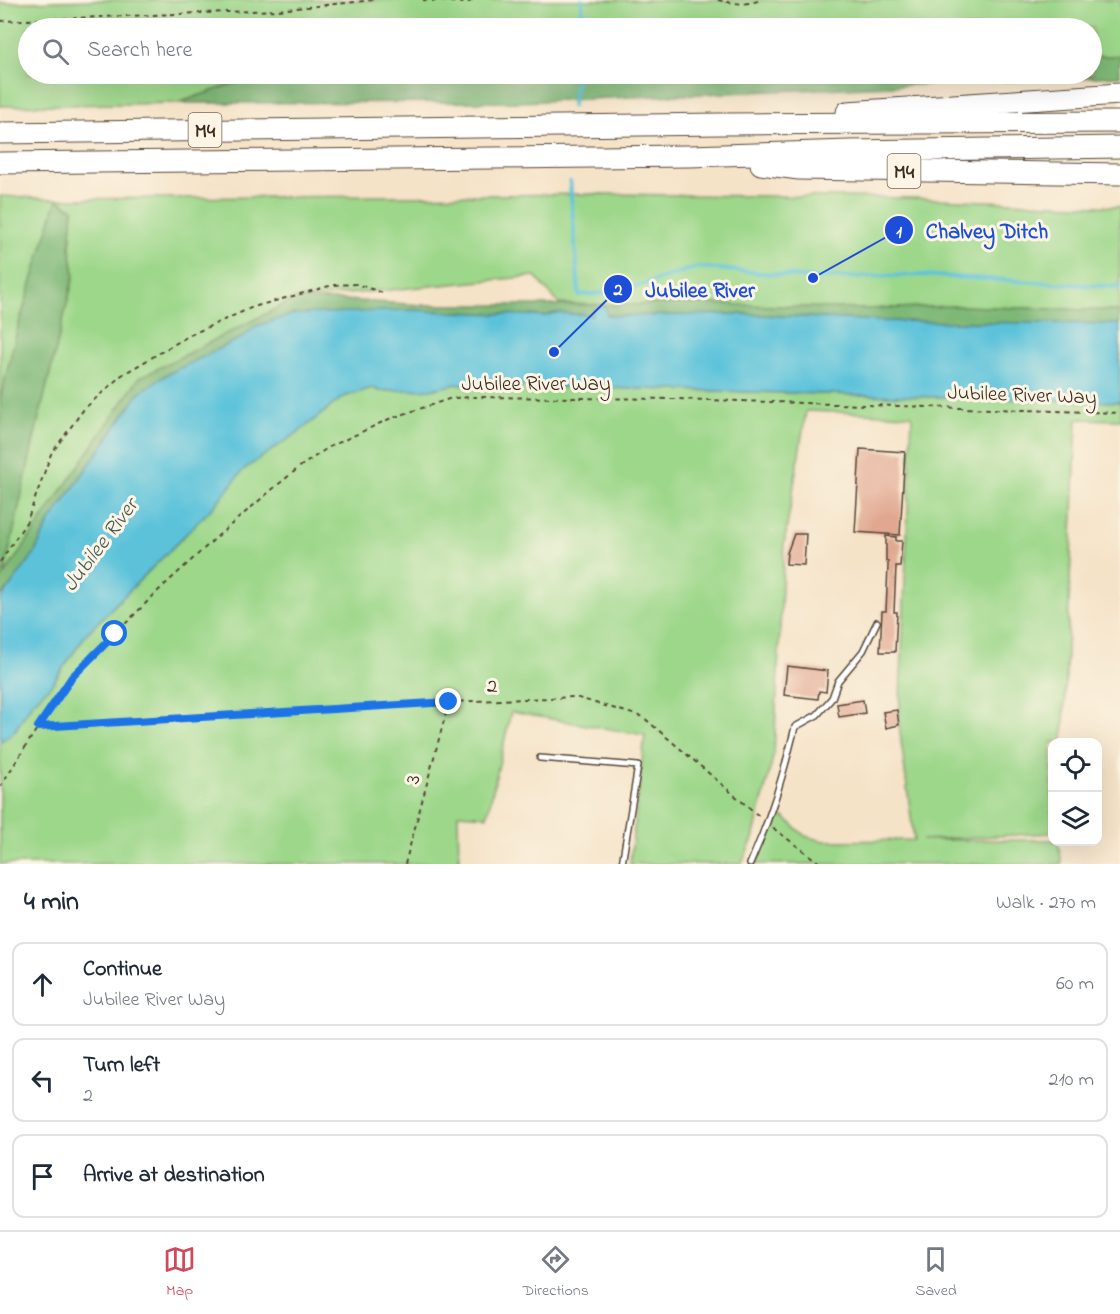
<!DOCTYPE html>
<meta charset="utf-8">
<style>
body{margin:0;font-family:"Indie Flower",sans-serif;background:#f6f6f7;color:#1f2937}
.controls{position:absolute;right:18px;bottom:18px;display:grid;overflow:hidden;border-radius:12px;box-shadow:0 6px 24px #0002}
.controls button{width:54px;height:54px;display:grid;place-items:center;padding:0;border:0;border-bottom:2px solid #e0e1e3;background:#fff;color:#1f2937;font:30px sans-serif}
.stop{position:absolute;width:18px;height:18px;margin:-14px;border:4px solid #1a73e8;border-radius:50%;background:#fff}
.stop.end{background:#1a73e8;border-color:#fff;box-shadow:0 2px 6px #0008}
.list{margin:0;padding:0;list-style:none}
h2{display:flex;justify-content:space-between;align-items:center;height:78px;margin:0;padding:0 24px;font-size:26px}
h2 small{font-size:20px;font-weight:400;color:#747a83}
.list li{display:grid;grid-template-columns:39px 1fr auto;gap:18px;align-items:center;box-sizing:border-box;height:84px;margin:0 12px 12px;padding:0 12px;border:2px solid #e0e1e3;border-radius:12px}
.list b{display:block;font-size:22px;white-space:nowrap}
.list p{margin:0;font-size:20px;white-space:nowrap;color:#747a83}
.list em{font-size:20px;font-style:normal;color:#747a83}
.icon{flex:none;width:33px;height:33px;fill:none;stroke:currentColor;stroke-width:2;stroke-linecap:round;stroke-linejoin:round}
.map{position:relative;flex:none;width:1120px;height:864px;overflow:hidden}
.search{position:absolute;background:#fff;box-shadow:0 6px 24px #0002;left:18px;right:18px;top:18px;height:66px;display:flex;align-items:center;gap:15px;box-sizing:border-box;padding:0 21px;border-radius:33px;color:#747a83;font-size:22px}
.sheet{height:366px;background:#fff}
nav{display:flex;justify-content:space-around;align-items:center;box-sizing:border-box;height:84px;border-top:2px solid #e0e1e3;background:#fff;font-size:16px;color:#747a83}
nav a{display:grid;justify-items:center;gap:3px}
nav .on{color:#d1495b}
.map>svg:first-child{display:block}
.green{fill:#9dd78a;stroke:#6c8054;stroke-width:1.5}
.forest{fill:#7eb876;stroke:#5c714a;stroke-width:1.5}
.water{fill:#5cc2da;stroke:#4c767c;stroke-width:1.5}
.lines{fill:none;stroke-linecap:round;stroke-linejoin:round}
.stream{stroke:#5cc2da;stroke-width:4}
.building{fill:#e1a790}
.lane-casing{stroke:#574638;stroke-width:8}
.highway-casing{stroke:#574638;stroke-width:23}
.path{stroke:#574638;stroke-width:2;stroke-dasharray:4.5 4.5;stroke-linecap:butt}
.lane{stroke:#fff;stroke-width:5}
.highway{stroke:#fff;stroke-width:21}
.route{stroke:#1a73e8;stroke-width:8}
.labels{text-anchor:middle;stroke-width:6;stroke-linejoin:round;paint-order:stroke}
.shield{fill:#fcf5e5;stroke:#75675a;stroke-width:1.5}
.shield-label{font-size:20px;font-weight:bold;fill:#3b2a1e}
.street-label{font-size:21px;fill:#3b2a1e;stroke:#fcf5e5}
.water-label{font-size:22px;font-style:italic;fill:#455856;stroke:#fcf5e5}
.leader{fill:none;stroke:#1d4ed8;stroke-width:2}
.callout-dot{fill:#1d4ed8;stroke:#fcf5e5;stroke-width:2}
.mark-label{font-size:18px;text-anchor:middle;font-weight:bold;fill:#fff}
.callout-label{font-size:22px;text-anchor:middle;font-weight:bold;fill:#1d4ed8;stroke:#fcf5e5;stroke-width:6;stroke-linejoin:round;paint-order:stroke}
</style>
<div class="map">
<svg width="1120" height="864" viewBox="0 0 1120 864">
<rect width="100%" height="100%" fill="#fcf5e5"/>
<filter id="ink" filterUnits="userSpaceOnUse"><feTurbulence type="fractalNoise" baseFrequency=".0167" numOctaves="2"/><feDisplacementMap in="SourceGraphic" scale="12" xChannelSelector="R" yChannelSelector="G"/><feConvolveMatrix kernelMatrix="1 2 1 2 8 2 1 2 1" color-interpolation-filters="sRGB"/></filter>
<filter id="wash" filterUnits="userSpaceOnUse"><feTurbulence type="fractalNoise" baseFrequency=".008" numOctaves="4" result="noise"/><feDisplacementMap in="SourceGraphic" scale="24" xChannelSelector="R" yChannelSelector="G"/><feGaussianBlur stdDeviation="1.35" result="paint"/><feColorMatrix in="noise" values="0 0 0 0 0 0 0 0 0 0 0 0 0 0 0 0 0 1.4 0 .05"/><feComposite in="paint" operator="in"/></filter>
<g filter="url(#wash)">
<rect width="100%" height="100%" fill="#f5e3c8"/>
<g class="green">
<polygon points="95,0 1120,0 1120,56 1092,56 1092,28 28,28 28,74 261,74 178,103 0,106 0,3"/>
<polygon points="600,194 915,198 1120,207 1120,311 958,306 863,309 687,303 629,305 559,304 535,276 295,299 139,378 3,577 35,434 74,275 70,247 73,209 57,200 18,327 0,405 0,196 57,199"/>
<polygon points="457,384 1120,402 1120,420 1077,419 1063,742 1052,742 1052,833 922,840 1052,840 1058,842 1062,864 756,864 777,818 784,817 805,836 824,841 914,840 899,725 912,415 806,411 784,545 774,753 753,839 741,864 630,864 645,735 511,712 487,816 458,814 459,864 0,864 0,742 14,732 32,703 52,684 87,633 216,504 243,470 300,431 343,397 372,388 380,391 434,389"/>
</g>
<g class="forest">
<polygon points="1092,56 1120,56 1120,76 517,102 178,103 261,74 1092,74"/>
<polygon points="57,199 73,209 70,247 74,275 35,434 4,575 139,378 295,299 344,300 423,305 629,305 687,303 863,309 958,306 1120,311 1120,324 884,321 742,314 621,316 606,315 605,307 592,315 555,313 545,316 410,310 256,326 243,337 166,375 140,392 49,523 34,554 10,587 0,596 0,581 3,577 0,577 0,399 18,327"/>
</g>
<polygon class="water" points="605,306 607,315 621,316 742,314 884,321 1120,324 1120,402 457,384 434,389 380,391 372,388 343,397 300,431 243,470 216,504 87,633 52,684 32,703 14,732 0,742 0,600 34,554 49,523 140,392 166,375 243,337 256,326 294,314 410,310 545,316 555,313 592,315 593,309"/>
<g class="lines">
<g class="stream">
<polyline points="582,28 582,0"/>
<polyline points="572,106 577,74"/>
<polyline points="570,182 579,295 618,292 698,267 813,278 921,275 1120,287"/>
</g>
</g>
<g id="blocks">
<g class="building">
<polygon points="860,449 905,452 900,535 855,532"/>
<polygon points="794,534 806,534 804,565 786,564 787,553"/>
<polygon points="886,536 896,537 896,541 902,541 900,566 896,566 894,612 897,612 895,652 880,652 882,611 886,611 888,566 888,561 886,561"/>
<polygon points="787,666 828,671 826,692 819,691 818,699 784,695"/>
<polygon points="863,700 865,713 839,717 837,704"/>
<polygon points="897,710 899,725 886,728 883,712"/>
</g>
</g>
</g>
<g filter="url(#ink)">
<use href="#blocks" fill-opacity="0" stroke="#574638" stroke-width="1.5"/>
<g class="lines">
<g class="lane-casing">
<g id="lane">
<polyline points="540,758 638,766 622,864"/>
<path d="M750 864C771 817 783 776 795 727L817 715 832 698 838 681 863 651 877 622"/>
</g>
</g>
<g class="highway-casing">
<g id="highway">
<polyline points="847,112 1120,94"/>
<polyline points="0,133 721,124 1120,122"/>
<polyline points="0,163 689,156 849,151 1120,147"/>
<polyline points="761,164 799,169 1120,174"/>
</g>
</g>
<g class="path">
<polyline points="423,0 465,3 475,0"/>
<path d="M718 0C732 3 746 6 760 0"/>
<polyline points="0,21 278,10 374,0"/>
<polyline points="0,562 27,521 51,454 84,409 122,375 190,335 253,307 333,285 357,284 383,293"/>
<polyline points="38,727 449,702 575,697 643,717 760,817"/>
<polyline points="0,787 38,727 72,677 160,589 220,534 275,487 301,466 329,447 353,436 389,419 452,398 475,397 676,399 1120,413"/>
<polyline points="773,828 821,864"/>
<polyline points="405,864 449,702"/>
</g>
<use href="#lane" class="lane"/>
<use href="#highway" class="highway"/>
</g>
</g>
<g class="lines" filter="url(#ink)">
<polyline class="route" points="115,634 72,677 38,727 449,702"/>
</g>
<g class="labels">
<g class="shield">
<rect x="188.5" y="113" width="33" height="34" rx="4.5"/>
<rect x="887.5" y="154" width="33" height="34" rx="4.5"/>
</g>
<g class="shield-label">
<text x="205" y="137">M4</text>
<text x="904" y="178">M4</text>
</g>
<g class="street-label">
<text x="536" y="390">Jubilee River Way</text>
<text transform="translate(1022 394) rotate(2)" y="7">Jubilee River Way</text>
<text transform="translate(492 685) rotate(-2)" y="7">2</text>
<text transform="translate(412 779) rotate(-75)" y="7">3</text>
</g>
<g class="water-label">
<text transform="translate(99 544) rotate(-53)" y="8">Jubilee River</text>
</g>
</g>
<path class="leader" d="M813 278L899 230M554 352L618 289"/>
<g class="callout-dot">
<circle cx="813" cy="278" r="6"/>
<circle cx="554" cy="352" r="6"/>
<circle cx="899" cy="230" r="15"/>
<circle cx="618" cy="289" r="15"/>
</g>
<g class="mark-label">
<text x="899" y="237">1</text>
<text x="618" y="295">2</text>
</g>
<g class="callout-label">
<text x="987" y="238">Chalvey Ditch</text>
<text x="700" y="297">Jubilee River</text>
</g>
</svg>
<div class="controls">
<button><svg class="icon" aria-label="locate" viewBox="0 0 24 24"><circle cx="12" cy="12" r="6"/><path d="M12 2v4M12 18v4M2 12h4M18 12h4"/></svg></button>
<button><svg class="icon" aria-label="layers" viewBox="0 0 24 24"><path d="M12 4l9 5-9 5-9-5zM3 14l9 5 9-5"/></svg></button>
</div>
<div class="stop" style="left:115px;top:634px"></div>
<div class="stop end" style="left:449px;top:702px"></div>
<div class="search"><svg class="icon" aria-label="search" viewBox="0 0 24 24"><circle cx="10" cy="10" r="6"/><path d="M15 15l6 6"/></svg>Search here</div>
</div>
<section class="sheet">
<h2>4 min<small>Walk · 270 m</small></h2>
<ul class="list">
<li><svg class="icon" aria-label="ahead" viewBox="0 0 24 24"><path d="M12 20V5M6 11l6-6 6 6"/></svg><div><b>Continue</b><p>Jubilee River Way</p></div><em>60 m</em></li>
<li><svg class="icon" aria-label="left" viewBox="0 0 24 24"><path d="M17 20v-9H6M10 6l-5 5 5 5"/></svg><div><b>Turn left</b><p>2</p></div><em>210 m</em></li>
<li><svg class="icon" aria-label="arrive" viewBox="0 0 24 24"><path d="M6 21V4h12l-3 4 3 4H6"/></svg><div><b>Arrive at destination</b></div></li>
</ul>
</section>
<nav>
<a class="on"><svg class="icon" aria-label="map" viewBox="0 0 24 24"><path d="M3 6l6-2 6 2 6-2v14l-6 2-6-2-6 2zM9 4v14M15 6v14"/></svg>Map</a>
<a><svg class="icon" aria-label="directions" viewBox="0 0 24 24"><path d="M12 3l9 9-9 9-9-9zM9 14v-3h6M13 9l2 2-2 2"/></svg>Directions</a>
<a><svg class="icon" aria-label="saved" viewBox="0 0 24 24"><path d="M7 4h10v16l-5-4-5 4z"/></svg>Saved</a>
</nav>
